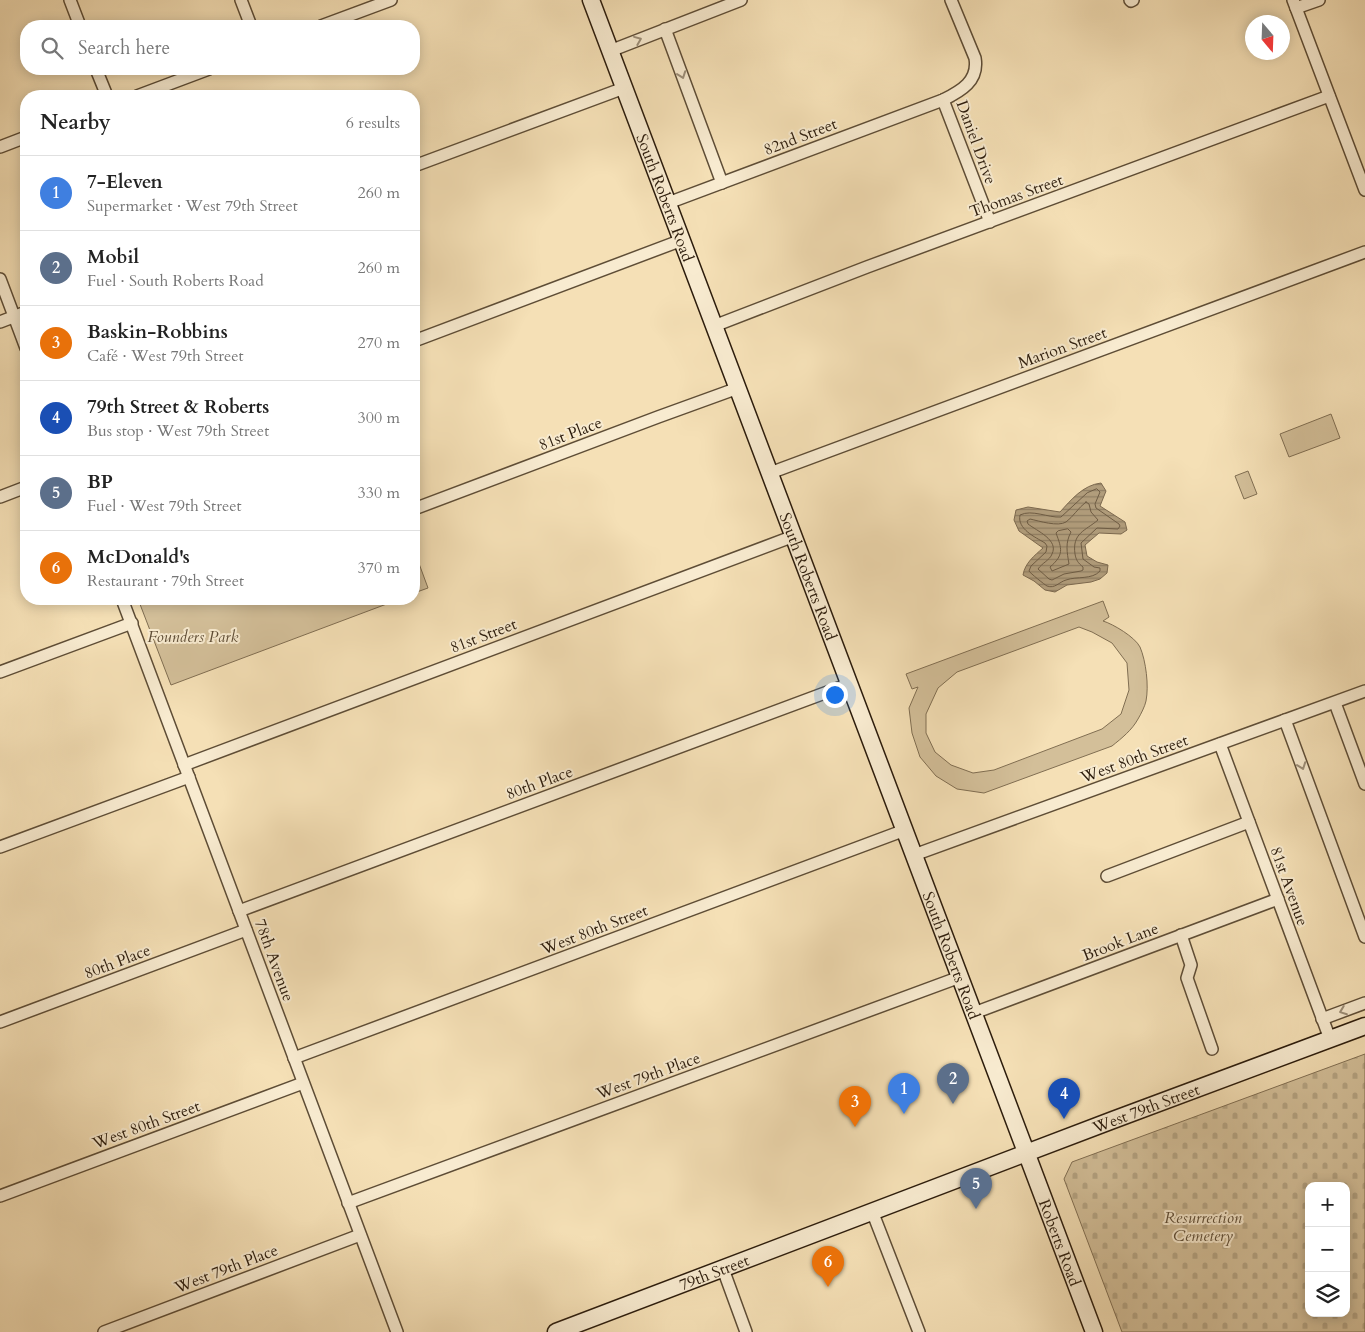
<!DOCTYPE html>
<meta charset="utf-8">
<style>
body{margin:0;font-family:Cardo,serif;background:#f6f6f6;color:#222}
.controls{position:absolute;right:15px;bottom:15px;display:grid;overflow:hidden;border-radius:10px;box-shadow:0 2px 12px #0003}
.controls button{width:45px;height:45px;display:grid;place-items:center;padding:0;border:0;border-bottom:1px solid #e0e0e0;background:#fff;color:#222;font:25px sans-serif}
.compass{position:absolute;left:1245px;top:15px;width:45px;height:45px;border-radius:50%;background:#fff;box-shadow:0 2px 12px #0003;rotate:161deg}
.you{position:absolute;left:834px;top:694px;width:18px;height:18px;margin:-12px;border:4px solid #fff;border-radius:50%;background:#1a73e8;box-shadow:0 0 0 8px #1a73e833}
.badge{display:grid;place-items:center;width:32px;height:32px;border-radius:50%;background:#7c3aed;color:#fff;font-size:16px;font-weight:700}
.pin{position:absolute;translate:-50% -41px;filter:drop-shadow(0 1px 2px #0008)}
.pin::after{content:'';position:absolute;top:26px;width:18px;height:15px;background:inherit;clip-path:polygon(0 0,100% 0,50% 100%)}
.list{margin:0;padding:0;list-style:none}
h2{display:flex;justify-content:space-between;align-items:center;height:65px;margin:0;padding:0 20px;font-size:21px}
h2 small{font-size:16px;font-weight:400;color:#767676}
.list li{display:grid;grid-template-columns:32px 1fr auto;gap:15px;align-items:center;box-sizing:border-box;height:75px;padding:0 20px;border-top:1px solid #e0e0e0}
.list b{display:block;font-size:19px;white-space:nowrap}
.list p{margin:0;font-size:16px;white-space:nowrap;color:#767676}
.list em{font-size:16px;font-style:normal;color:#767676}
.icon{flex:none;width:28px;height:28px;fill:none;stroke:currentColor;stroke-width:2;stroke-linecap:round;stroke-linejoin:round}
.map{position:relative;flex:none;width:1365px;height:1332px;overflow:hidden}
.search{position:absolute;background:#fff;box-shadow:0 2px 12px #0003;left:20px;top:20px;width:400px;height:55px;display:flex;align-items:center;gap:12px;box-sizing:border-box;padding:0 18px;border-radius:20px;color:#767676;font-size:19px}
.panel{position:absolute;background:#fff;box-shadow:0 2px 12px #0003;left:20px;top:90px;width:400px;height:515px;border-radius:20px}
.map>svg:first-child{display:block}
.cemetery{fill:url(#cemetery-stones);stroke:#806e52;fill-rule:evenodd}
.park{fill:#d3bf99;stroke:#806e52;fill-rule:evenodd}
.water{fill:url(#water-rules);stroke:#7c694f}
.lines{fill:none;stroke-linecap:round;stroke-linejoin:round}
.shore{stroke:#6e5c44;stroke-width:1}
.street-casing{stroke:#5e4d36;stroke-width:14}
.secondary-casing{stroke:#2c1c0c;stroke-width:19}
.street{stroke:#f8ebd0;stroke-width:11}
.secondary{stroke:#f8ebd0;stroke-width:16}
.oneway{stroke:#9c8e78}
.labels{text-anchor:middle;stroke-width:4;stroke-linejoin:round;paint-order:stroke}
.street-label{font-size:16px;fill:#2c1c0c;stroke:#f8ebd0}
.park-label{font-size:16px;font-style:italic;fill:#5e4d36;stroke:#f8ebd0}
</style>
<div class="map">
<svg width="1365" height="1332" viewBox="0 0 1365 1332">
<defs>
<pattern id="cemetery-stones" width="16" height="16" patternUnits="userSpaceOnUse" patternTransform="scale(1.25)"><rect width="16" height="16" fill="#d3bf99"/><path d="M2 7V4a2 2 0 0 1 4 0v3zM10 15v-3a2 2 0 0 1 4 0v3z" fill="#b5a483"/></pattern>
<pattern id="water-rules" width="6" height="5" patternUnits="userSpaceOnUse" patternTransform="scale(1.25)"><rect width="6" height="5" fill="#b19d7c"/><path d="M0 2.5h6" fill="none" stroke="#907f64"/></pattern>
</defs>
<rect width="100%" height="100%" fill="#f5e0b6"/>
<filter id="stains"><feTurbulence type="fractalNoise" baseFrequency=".004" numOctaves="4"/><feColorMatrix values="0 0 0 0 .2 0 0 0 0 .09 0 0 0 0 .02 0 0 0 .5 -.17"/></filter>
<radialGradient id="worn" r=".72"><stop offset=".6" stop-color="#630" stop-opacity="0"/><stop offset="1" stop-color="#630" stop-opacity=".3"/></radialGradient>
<path class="cemetery" d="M1365 1054V1332H1122L1064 1179 1072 1162ZM1309 1186H1346V1313H1309Z"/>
<g class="park">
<polygon points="1331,414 1340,438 1289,457 1280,434"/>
<polygon points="1248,471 1257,494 1244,499 1235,476"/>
<polygon points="414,550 428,588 414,593"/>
<polygon points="138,599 400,599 171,685"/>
<path d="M1103 601 1109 617 1103 621C1113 624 1135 637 1140 647 1146 661 1149 686 1146 701 1145 706 1141 714 1138 719 1132 730 1122 738 1112 746L984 793 957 789 936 776 920 757 912 733 909 708 918 687 912 689 906 674ZM1079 627 1092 632 1112 643 1127 663 1129 690 1121 714 1102 729 994 770 973 773 951 765 935 752 926 733V714L938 688 957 672Z"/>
</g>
<path class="water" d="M1101 483 1106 491 1100 506 1125 522 1127 530 1121 534 1099 533 1085 545 1087 556 1097 562 1108 565 1107 573 1100 579 1091 582 1067 585 1055 592 1045 590 1034 581 1023 575C1025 563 1034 556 1043 548L1019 531 1014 520 1016 510 1028 507 1060 512C1071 500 1083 485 1101 483Z"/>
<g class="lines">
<g class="shore">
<path d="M1097 489 1100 492 1095 504 1096 508 1119 524 1120 526 1118 529 1097 528 1081 543 1083 559 1094 567 1100 568V571C1092 580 1077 576 1066 580 1059 582 1055 589 1047 586 1045 585 1030 573 1029 571L1031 566 1046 552 1047 546 1045 543C1035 537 1017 529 1020 515 1032 509 1048 518 1061 517L1087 493Z"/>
<path d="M1086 502 1089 504 1091 512 1098 520C1085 531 1072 533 1075 554 1076 560 1078 563 1083 567V570L1081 571 1064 574 1052 580 1049 579 1038 569C1042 563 1050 560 1052 554 1059 540 1037 531 1028 524L1027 521 1030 519C1039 521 1058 527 1066 522 1073 517 1078 508 1086 502Z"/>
<path d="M1068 529 1071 532C1065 543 1067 552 1069 564L1052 571 1050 567C1064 555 1062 549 1056 533L1058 531Z"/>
</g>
<g class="street-casing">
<g id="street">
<polyline points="70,0 80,26"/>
<polyline points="241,0 251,26"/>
<polyline points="1130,0 1131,1 1133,0"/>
<polyline points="1293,0 1365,190"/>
<polyline points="1296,8 1319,0"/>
<polyline points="321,26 391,0"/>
<polyline points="665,29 722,183"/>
<polyline points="610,51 741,0"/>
<polyline points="96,69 107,96"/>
<polyline points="137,96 209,69"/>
<polyline points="943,100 990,222"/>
<polyline points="0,147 26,137"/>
<polyline points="414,166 624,88"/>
<path d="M668 203 943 100C961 91 979 81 975 58L951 0"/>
<polyline points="0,279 26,348"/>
<polyline points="0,322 26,312"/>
<polyline points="714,326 867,267 1329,96"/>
<polyline points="414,341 682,240"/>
<polyline points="770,473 1365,252"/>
<polyline points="0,497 26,487"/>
<polyline points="414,509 658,417 738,388"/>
<polyline points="122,599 397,1332"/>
<polyline points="0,672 132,623"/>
<polyline points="1335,703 1365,784"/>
<polyline points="1285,720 1365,937"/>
<polyline points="1220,744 1330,1039"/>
<polyline points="184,765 794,536"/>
<polyline points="0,847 189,777"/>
<polyline points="914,855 1365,691"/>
<polyline points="1107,876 1249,822"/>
<polyline points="239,911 849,684"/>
<polyline points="1181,935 1191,965 1187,978 1212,1049"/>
<polyline points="974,1013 1278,899"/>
<polyline points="1322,1019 1365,1003"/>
<polyline points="0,1022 246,930"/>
<polyline points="294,1058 905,830"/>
<polyline points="0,1196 303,1083"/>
<polyline points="348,1203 960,977"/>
<polyline points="872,1211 919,1332"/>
<polyline points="723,1269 746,1332"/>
<polyline points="104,1332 360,1235"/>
</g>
</g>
<g class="secondary-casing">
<g id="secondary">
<path id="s1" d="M591 0 1094 1332"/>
<path id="s2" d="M556 1332 1113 1120 1365 1026"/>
</g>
</g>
<use href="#street" class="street"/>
<use href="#secondary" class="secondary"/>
</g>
<defs><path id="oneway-chevron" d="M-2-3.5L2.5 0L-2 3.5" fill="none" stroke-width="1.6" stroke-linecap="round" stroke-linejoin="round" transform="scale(1.25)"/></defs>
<g class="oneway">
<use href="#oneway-chevron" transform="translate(638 40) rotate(-22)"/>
<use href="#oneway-chevron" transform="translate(682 75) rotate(70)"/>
<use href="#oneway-chevron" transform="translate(1302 766) rotate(70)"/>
<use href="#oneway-chevron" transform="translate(1343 1011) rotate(159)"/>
</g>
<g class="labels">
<g class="street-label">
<text transform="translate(800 136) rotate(-21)" y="6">82nd Street</text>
<text transform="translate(977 142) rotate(70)" y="6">Daniel Drive</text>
<text transform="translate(1016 195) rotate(-20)" y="6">Thomas Street</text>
<text dy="6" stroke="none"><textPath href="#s1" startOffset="211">South Roberts Road</textPath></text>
<text transform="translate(1062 347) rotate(-20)" y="6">Marion Street</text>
<text transform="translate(570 433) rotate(-21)" y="6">81st Place</text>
<text dy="6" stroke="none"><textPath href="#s1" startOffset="616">South Roberts Road</textPath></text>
<text transform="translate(483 635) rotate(-21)" y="6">81st Street</text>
<text transform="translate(1134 758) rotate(-20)" y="6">West 80th Street</text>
<text transform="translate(539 782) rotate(-20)" y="6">80th Place</text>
<text transform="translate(1290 886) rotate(70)" y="6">81st Avenue</text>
<text transform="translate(594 929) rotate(-21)" y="6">West 80th Street</text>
<text transform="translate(1120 941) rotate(-21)" y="6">Brook Lane</text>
<text dy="6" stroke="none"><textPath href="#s1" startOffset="1021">South Roberts Road</textPath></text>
<text transform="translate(275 960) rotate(70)" y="6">78th Avenue</text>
<text transform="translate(117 961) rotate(-21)" y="6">80th Place</text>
<text transform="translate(648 1075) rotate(-20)" y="6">West 79th Place</text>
<text dy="6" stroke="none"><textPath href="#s2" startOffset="631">West 79th Street</textPath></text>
<text transform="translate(146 1124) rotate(-20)" y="6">West 80th Street</text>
<text dy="6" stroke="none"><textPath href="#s1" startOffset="1328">Roberts Road</textPath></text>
<text transform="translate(226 1268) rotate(-21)" y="6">West 79th Place</text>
<text dy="6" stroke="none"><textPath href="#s2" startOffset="169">79th Street</textPath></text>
</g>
<g class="park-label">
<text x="193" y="642">Founders Park</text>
<text x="1203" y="1223">Resurrection<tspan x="1203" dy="18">Cemetery</tspan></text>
</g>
</g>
<rect width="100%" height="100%" filter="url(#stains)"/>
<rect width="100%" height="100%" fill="url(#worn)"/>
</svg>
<div class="controls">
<button>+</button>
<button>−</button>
<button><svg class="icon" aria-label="layers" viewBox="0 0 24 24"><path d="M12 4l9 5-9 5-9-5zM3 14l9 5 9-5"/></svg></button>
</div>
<svg class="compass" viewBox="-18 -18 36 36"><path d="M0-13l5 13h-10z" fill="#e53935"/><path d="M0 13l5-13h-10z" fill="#767676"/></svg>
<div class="you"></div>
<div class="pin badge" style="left:904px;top:1114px;background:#3f7fe0">1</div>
<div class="pin badge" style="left:953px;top:1104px;background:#5c6f8a">2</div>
<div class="pin badge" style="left:855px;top:1127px;background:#e8710a">3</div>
<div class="pin badge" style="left:1064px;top:1119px;background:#1a4fb4">4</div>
<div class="pin badge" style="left:976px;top:1209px;background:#5c6f8a">5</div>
<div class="pin badge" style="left:828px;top:1287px;background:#e8710a">6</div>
<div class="search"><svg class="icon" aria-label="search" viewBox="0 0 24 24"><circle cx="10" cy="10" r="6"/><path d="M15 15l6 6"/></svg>Search here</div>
<section class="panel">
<h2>Nearby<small>6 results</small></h2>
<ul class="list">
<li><span class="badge" style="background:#3f7fe0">1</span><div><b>7-Eleven</b><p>Supermarket · West 79th Street</p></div><em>260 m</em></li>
<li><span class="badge" style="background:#5c6f8a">2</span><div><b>Mobil</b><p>Fuel · South Roberts Road</p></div><em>260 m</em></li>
<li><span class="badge" style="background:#e8710a">3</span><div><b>Baskin-Robbins</b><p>Café · West 79th Street</p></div><em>270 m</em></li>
<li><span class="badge" style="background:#1a4fb4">4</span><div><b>79th Street &amp; Roberts</b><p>Bus stop · West 79th Street</p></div><em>300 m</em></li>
<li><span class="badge" style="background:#5c6f8a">5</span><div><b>BP</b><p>Fuel · West 79th Street</p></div><em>330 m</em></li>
<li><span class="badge" style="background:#e8710a">6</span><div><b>McDonald's</b><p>Restaurant · 79th Street</p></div><em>370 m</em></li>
</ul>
</section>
</div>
